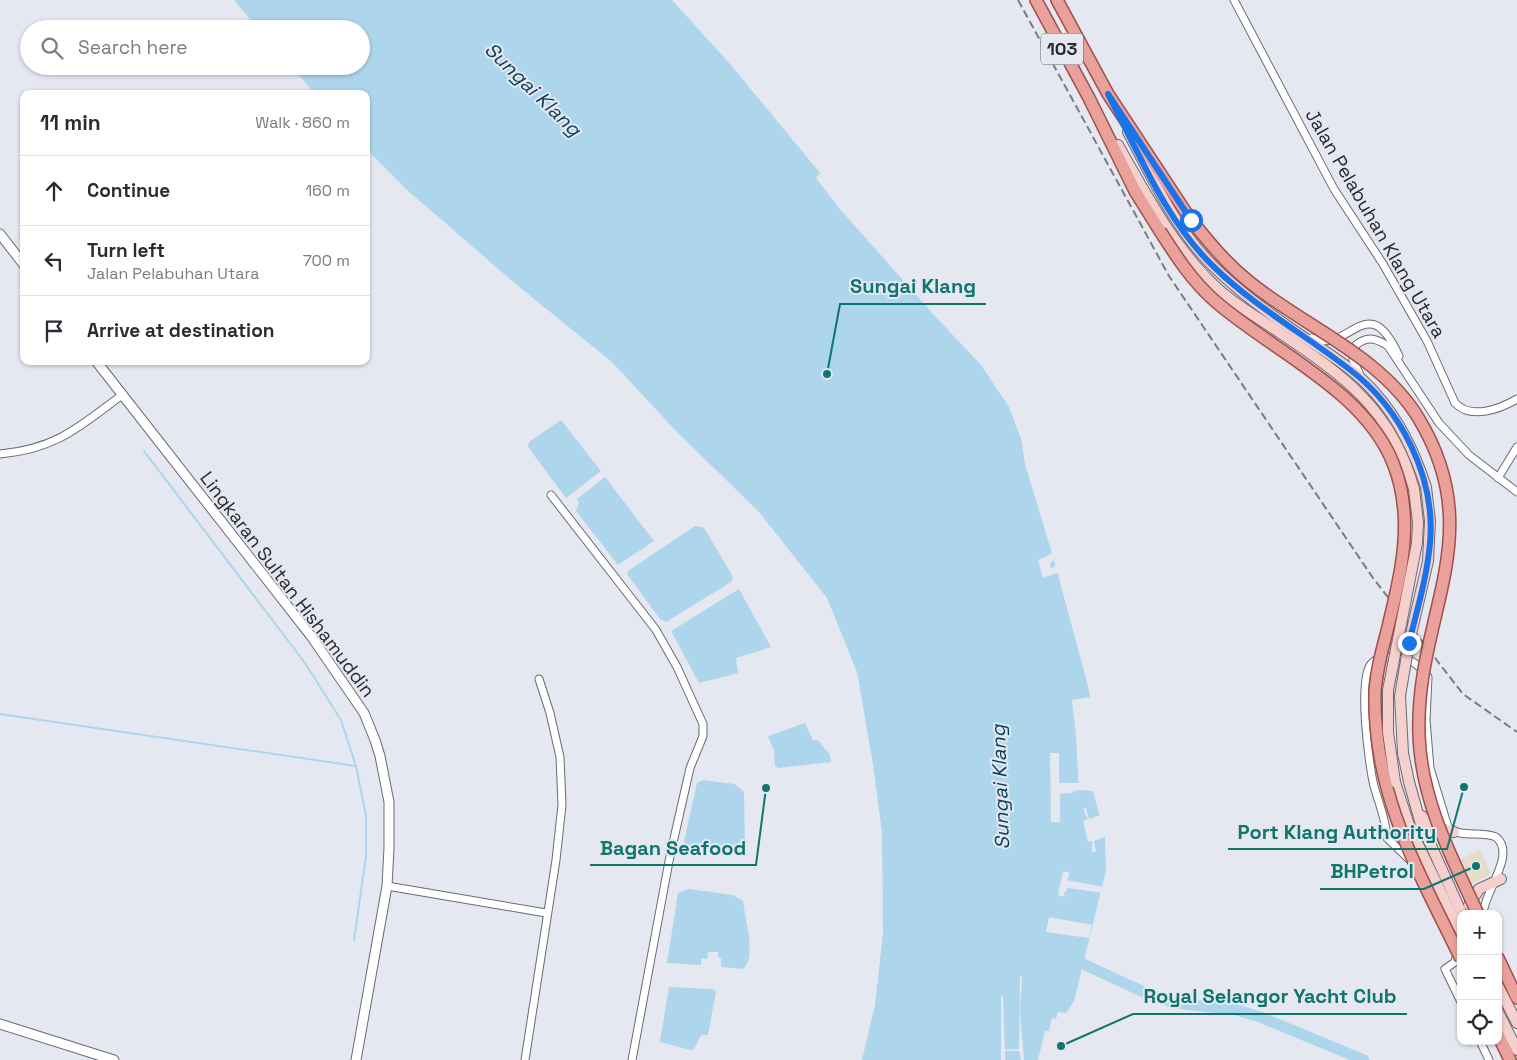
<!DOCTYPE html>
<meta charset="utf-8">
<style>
body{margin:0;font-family:"Space Grotesk",sans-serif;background:#f2f2f3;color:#2b2b33}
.controls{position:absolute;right:15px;bottom:15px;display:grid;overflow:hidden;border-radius:10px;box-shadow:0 1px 4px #0004}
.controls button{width:45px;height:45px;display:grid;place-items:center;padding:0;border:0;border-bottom:1px solid #e1e1e2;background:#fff;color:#2b2b33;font:25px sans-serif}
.stop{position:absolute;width:15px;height:15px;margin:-11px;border:4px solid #1a73e8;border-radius:50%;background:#fff}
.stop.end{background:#1a73e8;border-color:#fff;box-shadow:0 1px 5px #0008}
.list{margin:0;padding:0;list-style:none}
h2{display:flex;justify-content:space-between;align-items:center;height:65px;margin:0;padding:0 20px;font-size:21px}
h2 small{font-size:16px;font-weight:400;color:#7c7c81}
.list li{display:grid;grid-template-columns:32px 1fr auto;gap:15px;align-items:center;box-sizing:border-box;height:70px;padding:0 20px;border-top:1px solid #e1e1e2}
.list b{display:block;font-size:19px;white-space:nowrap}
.list p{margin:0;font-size:16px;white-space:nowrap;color:#7c7c81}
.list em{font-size:16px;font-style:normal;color:#7c7c81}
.icon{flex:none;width:28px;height:28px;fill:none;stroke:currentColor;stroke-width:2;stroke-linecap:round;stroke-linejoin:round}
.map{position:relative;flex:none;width:1517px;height:1060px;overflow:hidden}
.search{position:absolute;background:#fff;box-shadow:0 1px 4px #0004;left:20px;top:20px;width:350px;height:55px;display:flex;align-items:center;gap:12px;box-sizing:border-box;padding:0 18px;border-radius:28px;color:#7c7c81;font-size:19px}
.panel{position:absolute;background:#fff;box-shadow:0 1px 4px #0004;left:20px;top:90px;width:350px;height:275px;border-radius:10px}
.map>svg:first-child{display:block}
.commercial{fill:#e8dcc8}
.water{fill:#add6ec}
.pier{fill:#e5e7f1}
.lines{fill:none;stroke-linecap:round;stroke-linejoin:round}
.stream{stroke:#add6ec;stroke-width:2}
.river{stroke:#add6ec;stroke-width:11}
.minor-casing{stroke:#696b74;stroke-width:9}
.tertiary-casing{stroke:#696b74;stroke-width:11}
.secondary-casing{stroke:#696b74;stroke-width:12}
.primary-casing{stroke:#9f4f4a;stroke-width:14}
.minor{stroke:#fff;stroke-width:7}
.tertiary{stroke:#fff;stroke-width:9}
.secondary{stroke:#f5d0cd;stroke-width:10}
.primary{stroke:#eba19b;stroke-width:11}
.rail{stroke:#7b7c83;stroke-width:2;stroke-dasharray:8 4;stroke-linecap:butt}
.secondary-bridge-casing{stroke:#696b74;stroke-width:12;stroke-linecap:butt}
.primary-bridge-casing{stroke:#9f4f4a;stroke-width:14;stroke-linecap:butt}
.secondary-bridge{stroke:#f5d0cd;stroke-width:10}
.primary-bridge{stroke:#eba19b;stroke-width:11}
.route{stroke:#1a73e8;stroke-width:6}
.labels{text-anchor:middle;stroke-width:4;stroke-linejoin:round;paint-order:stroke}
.shield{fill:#e5e7f1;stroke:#626369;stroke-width:1}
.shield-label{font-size:18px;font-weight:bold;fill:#2a2b2f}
.street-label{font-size:19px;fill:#2a2b2f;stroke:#e5e7f1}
.water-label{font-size:20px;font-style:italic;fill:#0b4359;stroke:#e5e7f1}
.leader{fill:none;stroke:#0f766e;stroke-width:2}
.callout-dot{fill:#0f766e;stroke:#e5e7f1;stroke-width:2}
.callout-label{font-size:20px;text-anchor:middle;font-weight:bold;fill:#0f766e;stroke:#e5e7f1;stroke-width:4;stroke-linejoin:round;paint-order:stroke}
</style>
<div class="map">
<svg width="1517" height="1060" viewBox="0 0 1517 1060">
<rect width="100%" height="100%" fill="#e5e7f1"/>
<polygon class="commercial" points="1480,850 1491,874 1471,884 1459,860"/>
<g class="water">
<polygon points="234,0 672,0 730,64 820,173 816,178 839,208 934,315 981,365 1009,407 1021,439 1025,464 1054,560 1088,686 1090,697 1072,700 1076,737 1079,790 1093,791 1105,836 1106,871 1074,1001 1066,1013 1058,1012 1056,1019 1052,1018 1049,1031 1045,1031 1038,1060 862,1060 875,1005 883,933 882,833 873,764 857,672 827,598 759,512 676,431 612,362 518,286 406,189 366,149 366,94 315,94 291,66 361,66 361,29 258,29"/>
<polygon points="561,420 601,471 566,498 528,447 529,442"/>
<polygon points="605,477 654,541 618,565 576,511 579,503 577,499"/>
<polygon points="695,526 703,527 706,531 733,577 731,582 666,622 660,619 627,574 628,571"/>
<polygon points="739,589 771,647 736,658 738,673 699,683 671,631"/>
<polygon points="805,723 813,740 818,740 830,755 831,762 779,768 775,766 774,751 768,736"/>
<polygon points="703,780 735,784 744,792 745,846 742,850 688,848 684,841 697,783"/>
<path d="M689 889 733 895 743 901C745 919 757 958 743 969L721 967V958L718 957V952H708L707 959 701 958V965L667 963 678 893Z"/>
<polygon points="669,987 712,989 716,991 708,1035 701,1035 694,1049 690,1050 660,1042"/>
</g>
<g class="pier">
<polygon points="1053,553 1054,560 1050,563 1051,568 1058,565 1059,572 1043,578 1038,560"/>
<polygon points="1050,753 1059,753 1059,783 1079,783 1079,790 1073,791 1073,793 1060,794 1060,822 1051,822"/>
<polygon points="1086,808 1089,819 1100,815 1107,836 1094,841 1096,851 1092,852 1092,841 1088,842 1083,821 1088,819 1083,809"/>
<polygon points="1063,871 1070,873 1067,880 1104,887 1102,893 1068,888 1064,893 1065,897 1058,895"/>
<polygon points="1049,917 1092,925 1089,938 1046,932"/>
<polygon points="1020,976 1022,977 1020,1010 1024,1060 1021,1060 1019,1051 1005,1051 1005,1060 1001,1060 1001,996 1003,996 1005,1050 1019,1049"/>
</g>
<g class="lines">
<g class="stream">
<polyline points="144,451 305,663 341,720 356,766 366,816 366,856 354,940"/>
<polyline points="0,714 356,766"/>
</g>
<polyline class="river" points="1070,958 1148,994 1175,1003 1237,1010 1260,1017 1364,1060"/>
<g class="minor-casing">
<g id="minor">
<path d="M1234 0 1334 189 1383 264 1427 341 1455 403C1471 420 1500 409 1517 399"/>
<path d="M1312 338C1350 355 1367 286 1399 356"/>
<path d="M1360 375 1353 360 1356 345C1368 335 1377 339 1388 346L1439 423 1469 455 1517 492"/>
<path d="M0 454C56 449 79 427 122 395"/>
<polyline points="1498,478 1517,447"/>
<polyline points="551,495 656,630 677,667 703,724 703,736 690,768 670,856 632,1060"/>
<path d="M1414 864 1387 838C1386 819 1379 804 1374 786 1369 766 1357 676 1372 663 1379 656 1388 656 1397 657 1412 659 1419 665 1428 677L1426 720 1430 768 1448 827C1461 839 1481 830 1496 837 1517 854 1484 892 1483 914"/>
<polyline points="387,886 546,913"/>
<polyline points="1461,935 1455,962 1445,969 1461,1002"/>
<polyline points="1480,1041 1489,1060"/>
<polyline points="525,1060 556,860 562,805 560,757 550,713 539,679"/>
</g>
</g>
<g class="tertiary-casing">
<g id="tertiary">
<polyline points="0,234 24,265"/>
<polyline points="96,361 311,636 364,713 375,740 380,756 389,802 389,848 387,886 356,1060"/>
<polyline points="0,1024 114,1060"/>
</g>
</g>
<g class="secondary-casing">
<g id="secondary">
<path d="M1128 132C1153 179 1175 228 1213 266 1238 291 1267 312 1296 332 1324 351 1354 368 1376 394 1400 421 1415 453 1426 487"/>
<path d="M1118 145C1147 196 1174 248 1217 288 1233 303 1252 314 1270 326 1338 372 1391 405 1414 489"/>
<polyline points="1395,782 1410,828 1461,934"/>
<polyline points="1409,782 1420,821 1462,914"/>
<polyline points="1422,816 1427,823 1454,832"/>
<polyline points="1469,905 1479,889 1501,879"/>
<polyline points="1498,986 1517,1023"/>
<polyline points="1498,1012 1517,1050"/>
</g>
</g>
<g class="primary-casing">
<g id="primary">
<polyline points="1036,0 1089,98 1135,191 1160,231"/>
<polyline points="1057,0 1108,94 1191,220"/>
<polyline points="1498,958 1517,998"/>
<polyline points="1498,1035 1510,1060"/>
</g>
</g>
<use href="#minor" class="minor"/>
<use href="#tertiary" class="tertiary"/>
<use href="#secondary" class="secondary"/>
<use href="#primary" class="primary"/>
<polyline class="rail" points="1018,0 1169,276 1373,578 1463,694 1517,732"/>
<g class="secondary-bridge-casing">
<g id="secondary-bridge">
<polyline points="1395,782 1388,732 1388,690 1417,543 1418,522 1414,489"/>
<polyline points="1409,782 1403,753 1400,696 1409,643 1428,561 1430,521 1426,487"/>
</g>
</g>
<g class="primary-bridge-casing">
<g id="primary-bridge">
<path d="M1191 220C1208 241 1225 262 1247 280 1302 326 1381 355 1419 419 1490 537 1415 616 1419 735 1421 800 1451 856 1478 914"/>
<path d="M1160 231C1176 256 1192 281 1215 301 1272 351 1364 390 1393 463 1416 520 1400 577 1386 635 1381 654 1376 673 1375 693 1373 795 1418 870 1461 959"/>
</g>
</g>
<use href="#secondary-bridge" class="secondary-bridge"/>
<use href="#primary-bridge" class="primary-bridge"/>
</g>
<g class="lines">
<path class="route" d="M1191 220 1108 94C1139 153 1165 220 1214 267 1255 307 1304 334 1349 369 1401 408 1436 478 1430 543 1427 577 1417 610 1409 643"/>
</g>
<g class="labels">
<rect class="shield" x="1041" y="33.5" width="42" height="31" rx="4"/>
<g class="shield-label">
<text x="1062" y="55">103</text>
</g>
<g class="street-label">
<text transform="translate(1376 223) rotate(60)" y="7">Jalan Pelabuhan Klang Utara</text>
<text transform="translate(288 584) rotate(53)" y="7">Lingkaran Sultan Hishamuddin</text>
</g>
<g class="water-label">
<text transform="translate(533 89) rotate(44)" y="7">Sungai Klang</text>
<text transform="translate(1000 787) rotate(-92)" y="7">Sungai Klang</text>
</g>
</g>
<path class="leader" d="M827 374L840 304H986M1464 787L1447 849H1228M766 788L756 865H590M1476 866L1424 889H1320M1061 1046L1133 1014H1407"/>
<g class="callout-dot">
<circle cx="827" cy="374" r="5"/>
<circle cx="1464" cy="787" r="5"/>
<circle cx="766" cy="788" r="5"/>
<circle cx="1476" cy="866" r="5"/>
<circle cx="1061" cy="1046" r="5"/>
</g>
<g class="callout-label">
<text x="913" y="293">Sungai Klang</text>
<text x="1337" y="839">Port Klang Authority</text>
<text x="673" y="855">Bagan Seafood</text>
<text x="1372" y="878">BHPetrol</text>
<text x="1270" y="1003">Royal Selangor Yacht Club</text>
</g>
</svg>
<div class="controls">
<button>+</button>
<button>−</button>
<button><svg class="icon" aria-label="locate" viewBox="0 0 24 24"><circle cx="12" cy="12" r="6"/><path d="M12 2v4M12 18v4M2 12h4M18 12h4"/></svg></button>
</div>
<div class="stop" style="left:1191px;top:220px"></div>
<div class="stop end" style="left:1409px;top:643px"></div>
<div class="search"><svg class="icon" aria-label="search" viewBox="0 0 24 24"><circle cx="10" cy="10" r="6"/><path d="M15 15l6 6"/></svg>Search here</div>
<section class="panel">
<h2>11 min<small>Walk · 860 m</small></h2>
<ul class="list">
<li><svg class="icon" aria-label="ahead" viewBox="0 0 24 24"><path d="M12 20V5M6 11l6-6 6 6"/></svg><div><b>Continue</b></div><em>160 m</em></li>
<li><svg class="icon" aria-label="left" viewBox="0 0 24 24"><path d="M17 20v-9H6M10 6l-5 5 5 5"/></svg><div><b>Turn left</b><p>Jalan Pelabuhan Utara</p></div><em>700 m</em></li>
<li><svg class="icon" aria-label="arrive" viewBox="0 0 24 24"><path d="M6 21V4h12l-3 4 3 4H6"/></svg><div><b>Arrive at destination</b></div></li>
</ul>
</section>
</div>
